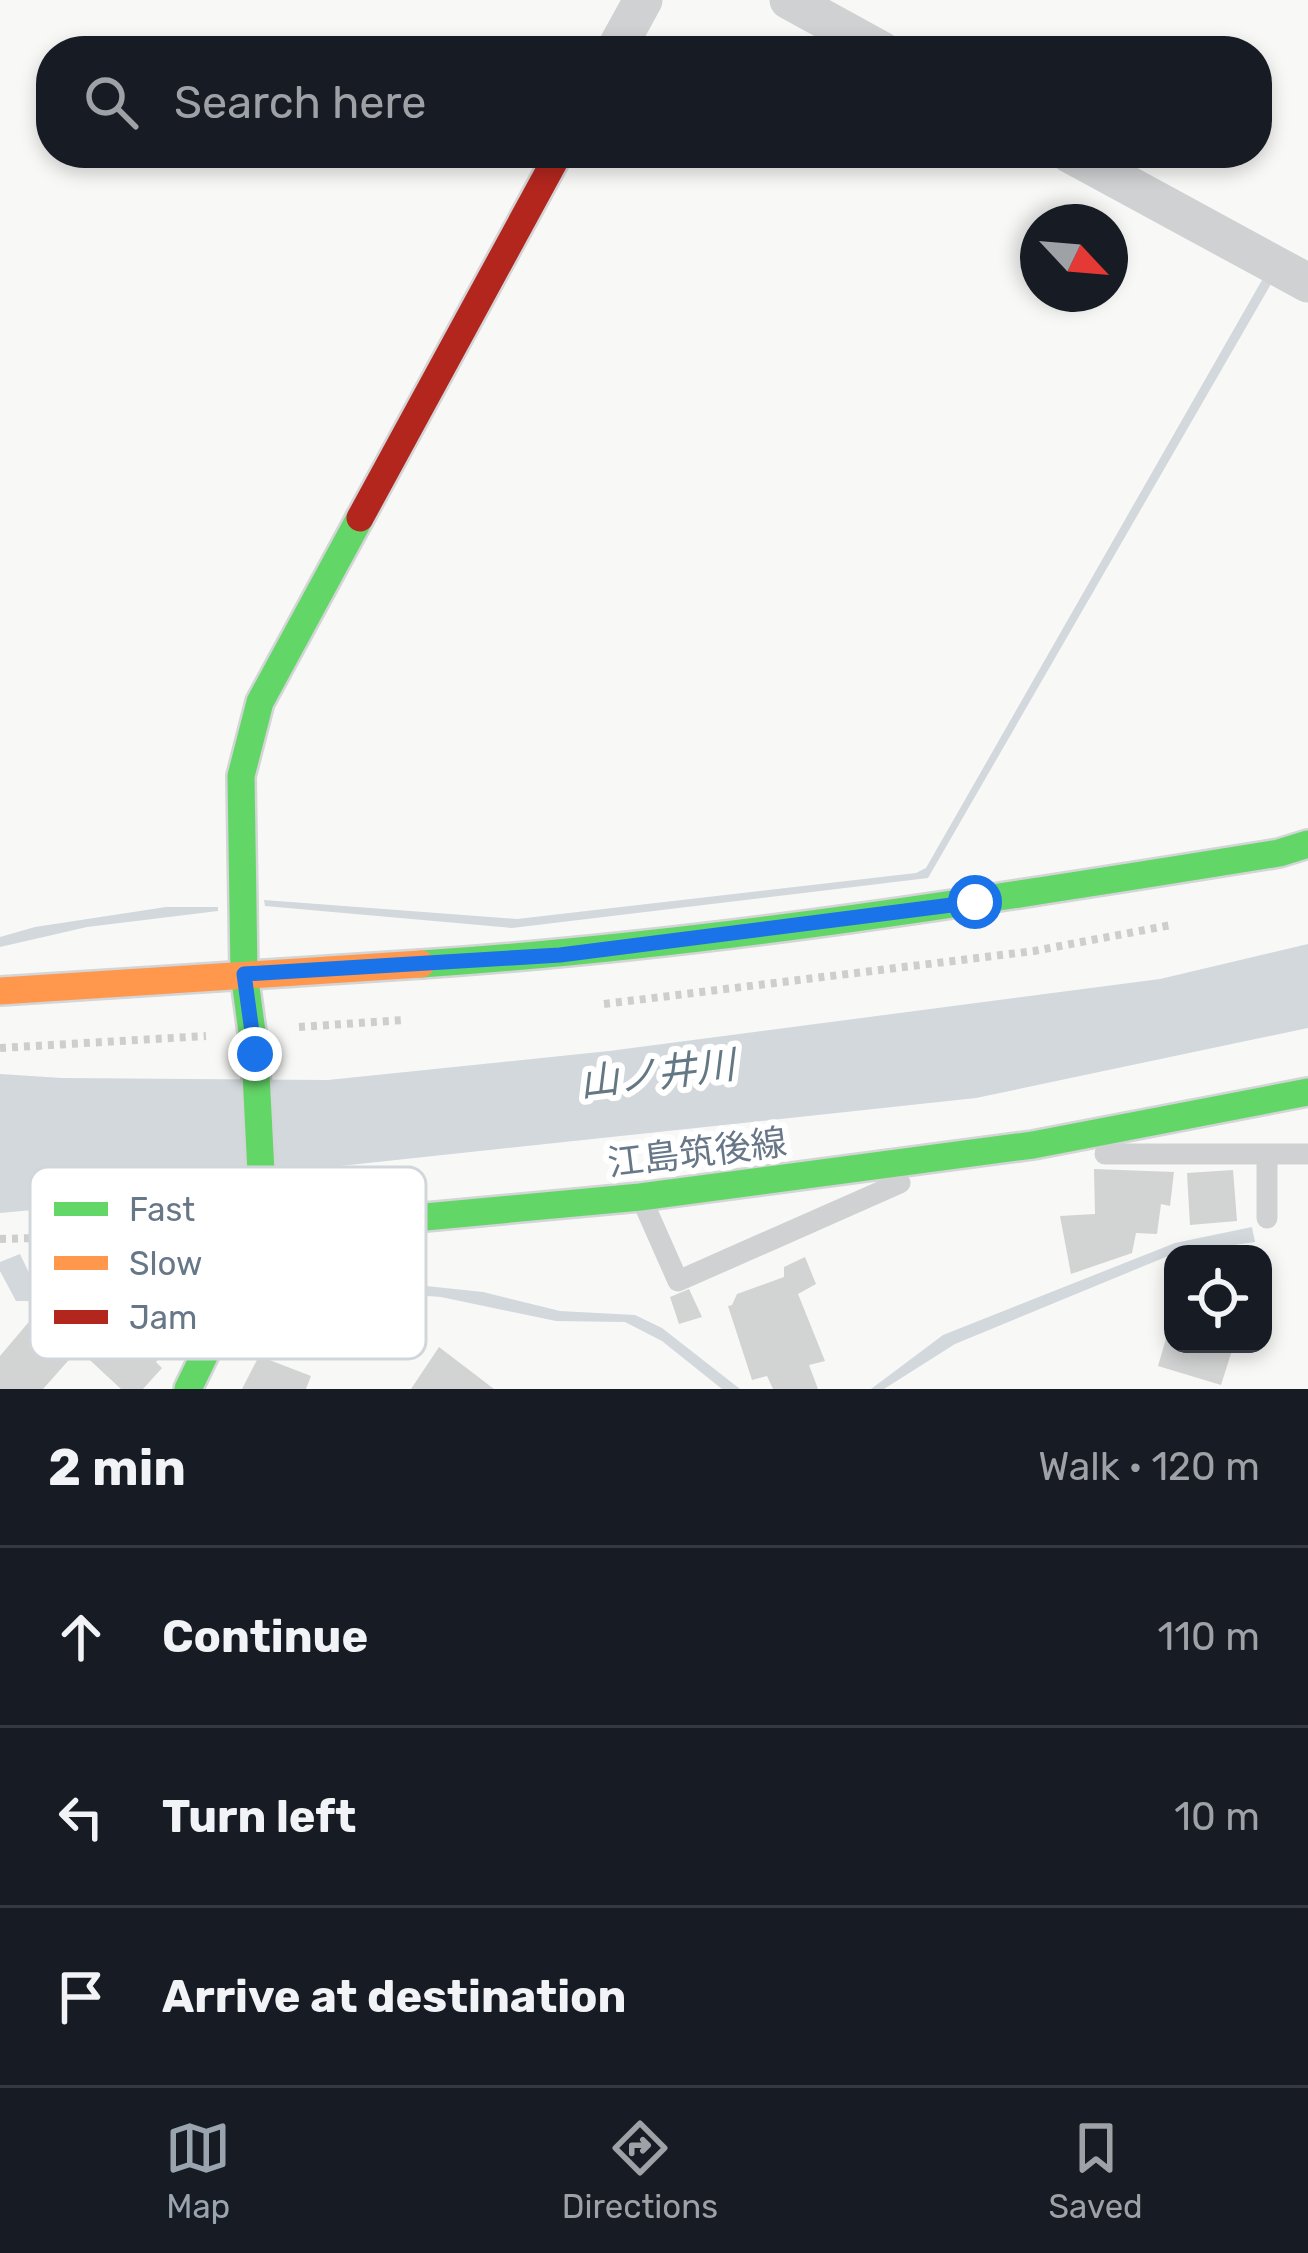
<!DOCTYPE html>
<meta charset="utf-8">
<style>
body{margin:0;font-family:Rubik,"Noto Sans JP",sans-serif;background:#20242c;color:#f1f3f6}
.controls{position:absolute;right:36px;bottom:36px;display:grid;overflow:hidden;border-radius:24px;box-shadow:0 6px 18px #0003}
.controls button{width:108px;height:108px;display:grid;place-items:center;padding:0;border:0;border-bottom:3px solid #363941;background:#171b24;color:#f1f3f6;font:60px sans-serif}
.compass{position:absolute;left:1020px;top:204px;width:108px;height:108px;border-radius:50%;background:#171b24;box-shadow:0 6px 18px #0003;rotate:116deg}
.stop{position:absolute;width:36px;height:36px;margin:-27px;border:9px solid #1a73e8;border-radius:50%;background:#fff}
.stop.end{background:#1a73e8;border-color:#fff;box-shadow:0 3px 12px #0008}
.list{margin:0;padding:0;list-style:none}
h2{display:flex;justify-content:space-between;align-items:center;height:156px;margin:0;padding:0 48px;font-size:51px}
h2 small{font-size:39px;font-weight:400;color:#9ea1a6}
.list li{display:grid;grid-template-columns:78px 1fr auto;gap:36px;align-items:center;box-sizing:border-box;height:180px;padding:0 48px;border-top:3px solid #363941}
.list b{display:block;font-size:45px;white-space:nowrap}
.list em{font-size:39px;font-style:normal;color:#9ea1a6}
.icon{flex:none;width:66px;height:66px;fill:none;stroke:currentColor;stroke-width:2;stroke-linecap:round;stroke-linejoin:round}
.map{position:relative;flex:none;width:1308px;height:1389px;overflow:hidden}
.search{position:absolute;background:#171b24;box-shadow:0 6px 18px #0003;left:36px;right:36px;top:36px;height:132px;display:flex;align-items:center;gap:30px;box-sizing:border-box;padding:0 42px;border-radius:48px;color:#9ea1a6;font-size:45px}
.sheet{height:696px;background:#171b24}
nav{display:flex;justify-content:space-around;align-items:center;box-sizing:border-box;height:168px;border-top:3px solid #363941;background:#171b24;font-size:33px;color:#9ea1a6}
nav a{display:grid;justify-items:center;gap:6px}
nav .on{color:#9aa4af}
.map>svg:first-child{display:block}
.water{fill:#d2d8dc}
.building{fill:#d2d3d3}
.lines{fill:none;stroke-linecap:round;stroke-linejoin:round}
.fast-casing{stroke:#d3d5d6;stroke-width:32}
.slow-casing{stroke:#d3d5d6;stroke-width:32}
.jam-casing{stroke:#d3d5d6;stroke-width:32}
.path{stroke:#cecece;stroke-width:8;stroke-dasharray:6 6;stroke-linecap:butt}
.lane{stroke:#cfd1d2;stroke-width:21}
.street{stroke:#cfd1d2;stroke-width:39}
.fast{stroke:#63d668;stroke-width:27}
.slow{stroke:#ff974d;stroke-width:27}
.jam{stroke:#b3261e;stroke-width:27}
.route{stroke:#1a73e8;stroke-width:15}
.labels{text-anchor:middle;stroke-width:12;stroke-linejoin:round;paint-order:stroke}
.street-label{font-size:36px;fill:#677788;stroke:#fff}
.water-label{font-size:39px;font-style:italic;fill:#637883;stroke:#fff}
.key{fill:#fff;stroke:#d1d6db;stroke-width:3}
.key-label{font-size:33px;fill:#677788}
</style>
<div class="map">
<svg width="1308" height="1389" viewBox="0 0 1308 1389">
<rect width="100%" height="100%" fill="#f8f8f7"/>
<g class="water">
<polygon points="1262,280 1271,284 928,878 512,928 265,906 264,900 517,919 916,873 926,868"/>
<polygon points="166,907 218,907 218,911 87,927 0,947 0,937 35,927"/>
<polygon points="1308,944 1308,1028 976,1098 228,1178 66,1207 0,1213 0,1074 62,1078 328,1080 609,1051 1160,979"/>
<polygon points="1252,1227 1255,1242 1173,1254 955,1344 884,1389 871,1389 943,1335 1175,1243"/>
<polygon points="20,1254 32,1279 189,1276 293,1291 369,1280 483,1292 560,1311 635,1315 662,1328 740,1389 722,1389 662,1341 625,1322 556,1321 441,1297 370,1292 265,1303 16,1301 0,1271 0,1262"/>
</g>
<g class="building">
<polygon points="1094,1169 1174,1172 1170,1206 1161,1204 1157,1234 1136,1233 1132,1253 1071,1274 1060,1216 1095,1214"/>
<polygon points="1233,1170 1237,1221 1190,1225 1187,1173"/>
<polygon points="805,1257 816,1284 798,1294 825,1361 809,1365 818,1389 773,1389 767,1376 752,1380 728,1306 732,1305 737,1294 784,1277 784,1267"/>
<polygon points="689,1289 702,1317 679,1324 670,1297"/>
<polygon points="33,1317 76,1352 43,1389 0,1389 0,1356"/>
<polygon points="110,1318 126,1332 135,1323 164,1350 156,1362 162,1368 143,1389 121,1389 79,1350"/>
<polygon points="1172,1318 1173,1344 1234,1344 1221,1385 1158,1366"/>
<polygon points="439,1347 494,1389 411,1389"/>
<polygon points="259,1356 311,1376 306,1389 242,1389"/>
</g>
<g class="lines">
<g class="fast-casing">
<g id="fast">
<path d="M421 964C709 945 994 899 1279 853L1308 844"/>
<polyline points="264,1232 640,1197 1033,1145 1308,1092"/>
<polyline points="188,1389 264,1232 255,1054 244,973 241,776 260,702 360,518"/>
</g>
</g>
<g class="slow-casing">
<polyline id="slow" points="0,991 421,964"/>
</g>
<g class="jam-casing">
<polyline id="jam" points="360,518 559,153"/>
</g>
<g class="path">
<polyline points="604,1004 1034,951 1171,925"/>
<polyline points="299,1027 404,1020"/>
<polyline points="0,1048 206,1036"/>
<polyline points="0,1239 208,1233"/>
</g>
<g class="lane">
<polyline points="1105,1154 1308,1154"/>
<polyline points="643,1202 678,1281 900,1183"/>
<polyline points="1267,1218 1267,1156"/>
</g>
<g class="street">
<polyline points="789,0 882,51"/>
<polyline points="615,51 643,0"/>
<polyline points="1069,153 1308,283"/>
</g>
<use href="#fast" class="fast"/>
<use href="#slow" class="slow"/>
<use href="#jam" class="jam"/>
</g>
<g class="lines">
<polyline class="route" points="255,1054 244,974 560,955 975,902"/>
</g>
<g class="labels">
<g class="street-label">
<text transform="translate(697 1152) rotate(-7)" y="13">江島筑後線</text>
</g>
<g class="water-label">
<text transform="translate(657 1073) rotate(-7)" y="14">山ノ井川</text>
</g>
</g>
<rect x="30" y="1167" width="396" height="192" rx="18" class="key"/>
<rect x="54" y="1202" width="54" height="14" fill="#63d668"/>
<rect x="54" y="1256" width="54" height="14" fill="#ff974d"/>
<rect x="54" y="1310" width="54" height="14" fill="#b3261e"/>
<g class="key-label">
<text x="129" y="1221">Fast</text>
<text x="129" y="1275">Slow</text>
<text x="129" y="1329">Jam</text>
</g>
</svg>
<div class="controls">
<button><svg class="icon" aria-label="locate" viewBox="0 0 24 24"><circle cx="12" cy="12" r="6"/><path d="M12 2v4M12 18v4M2 12h4M18 12h4"/></svg></button>
</div>
<svg class="compass" viewBox="-18 -18 36 36"><path d="M0-13l5 13h-10z" fill="#e53935"/><path d="M0 13l5-13h-10z" fill="#9ea1a6"/></svg>
<div class="stop" style="left:975px;top:902px"></div>
<div class="stop end" style="left:255px;top:1054px"></div>
<div class="search"><svg class="icon" aria-label="search" viewBox="0 0 24 24"><circle cx="10" cy="10" r="6"/><path d="M15 15l6 6"/></svg>Search here</div>
</div>
<section class="sheet">
<h2>2 min<small>Walk · 120 m</small></h2>
<ul class="list">
<li><svg class="icon" aria-label="ahead" viewBox="0 0 24 24"><path d="M12 20V5M6 11l6-6 6 6"/></svg><div><b>Continue</b></div><em>110 m</em></li>
<li><svg class="icon" aria-label="left" viewBox="0 0 24 24"><path d="M17 20v-9H6M10 6l-5 5 5 5"/></svg><div><b>Turn left</b></div><em>10 m</em></li>
<li><svg class="icon" aria-label="arrive" viewBox="0 0 24 24"><path d="M6 21V4h12l-3 4 3 4H6"/></svg><div><b>Arrive at destination</b></div></li>
</ul>
</section>
<nav>
<a class="on"><svg class="icon" aria-label="map" viewBox="0 0 24 24"><path d="M3 6l6-2 6 2 6-2v14l-6 2-6-2-6 2zM9 4v14M15 6v14"/></svg>Map</a>
<a><svg class="icon" aria-label="directions" viewBox="0 0 24 24"><path d="M12 3l9 9-9 9-9-9zM9 14v-3h6M13 9l2 2-2 2"/></svg>Directions</a>
<a><svg class="icon" aria-label="saved" viewBox="0 0 24 24"><path d="M7 4h10v16l-5-4-5 4z"/></svg>Saved</a>
</nav>
